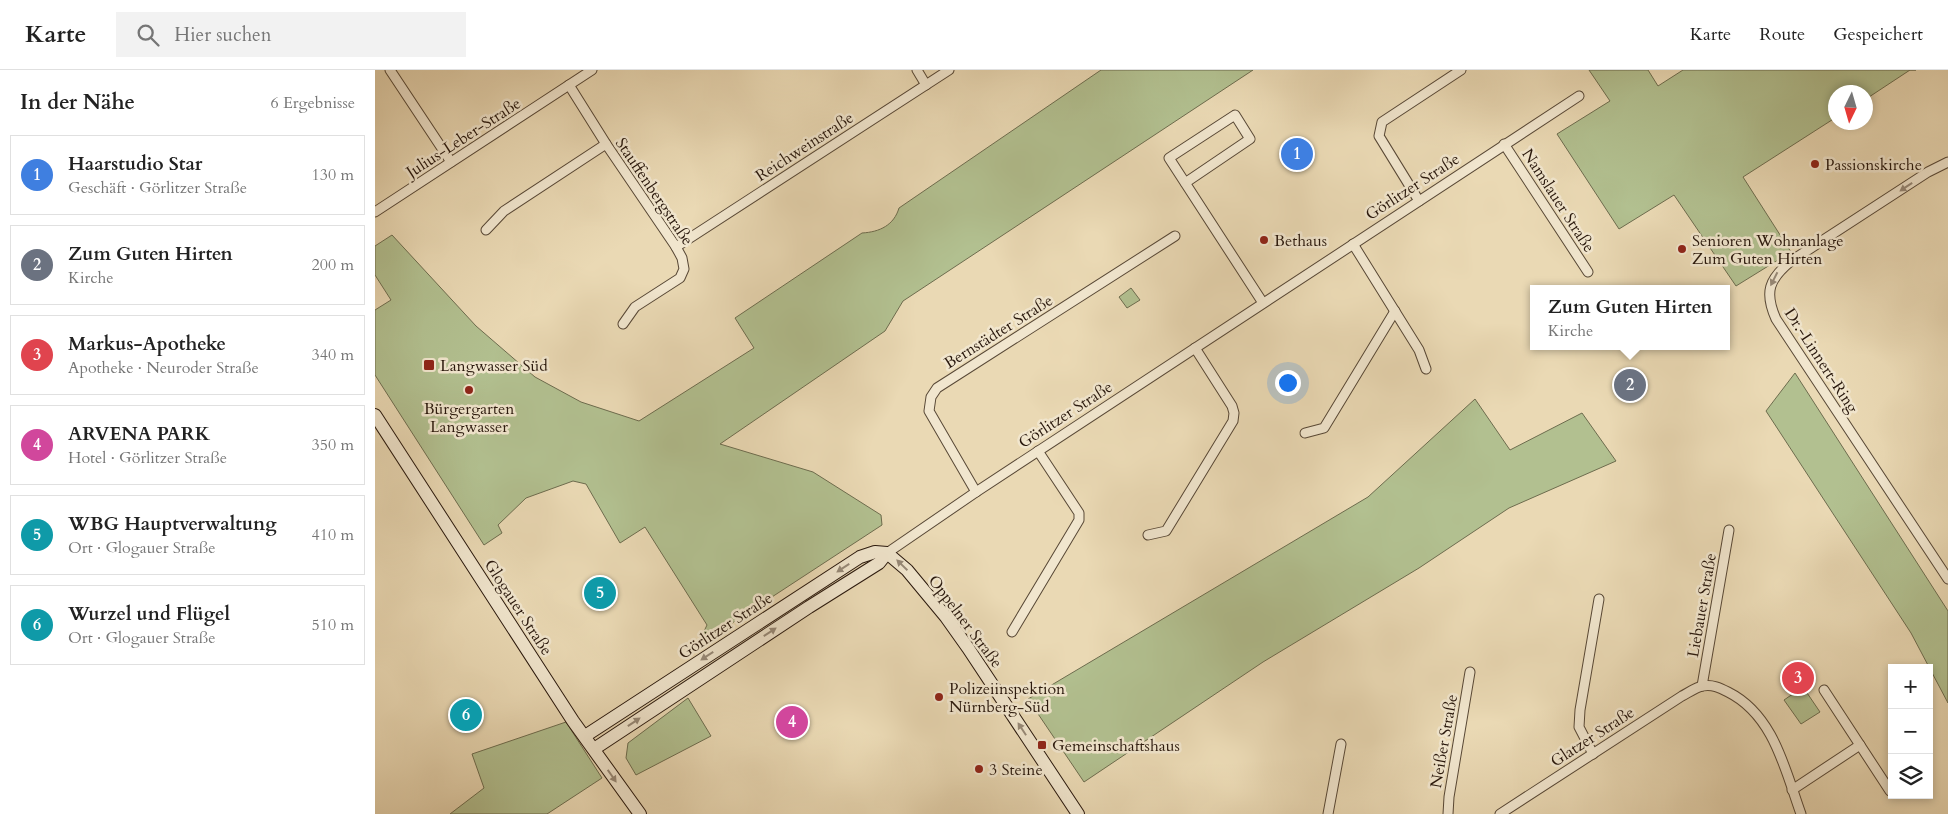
<!DOCTYPE html>
<html lang="de">
<meta charset="utf-8">
<style>
body{margin:0;font-family:Cardo,serif;background:#f2f2f2;color:#222}
.controls{position:absolute;right:15px;bottom:15px;display:grid;overflow:hidden;border-radius:0px;box-shadow:0 2px 8px #0003}
.controls button{width:45px;height:45px;display:grid;place-items:center;padding:0;border:0;border-bottom:1px solid #e0e0e0;background:#fff;color:#222;font:25px sans-serif}
.compass{position:absolute;left:1453px;top:15px;width:45px;height:45px;border-radius:50%;background:#fff;box-shadow:0 2px 8px #0003;rotate:185deg}
.you{position:absolute;left:912px;top:312px;width:18px;height:18px;margin:-12px;border:4px solid #fff;border-radius:50%;background:#1a73e8;box-shadow:0 0 0 8px #1a73e833}
.badge{display:grid;place-items:center;width:32px;height:32px;border-radius:50%;background:#1a73e8;color:#fff;font-size:16px;font-weight:700}
.pin{position:absolute;translate:-50% -50%;border:2px solid #fff;box-shadow:0 1px 5px #0006}
.popup{position:absolute;left:1155px;top:215px;width:200px;height:65px;box-sizing:border-box;display:grid;place-content:center;border-radius:0px;background:#fff;filter:drop-shadow(0 1px 4px #0005);font-size:16px;white-space:nowrap;color:#767676}
.popup b{font-size:19px;color:#222}
.popup::after{content:'';position:absolute;left:50%;top:100%;margin-left:-10px;border:10px solid transparent;border-top-color:#fff}
.list{margin:0;padding:0;list-style:none}
h2{display:flex;justify-content:space-between;align-items:center;height:65px;margin:0;padding:0 20px;font-size:21px}
h2 small{font-size:16px;font-weight:400;color:#767676}
.list li{display:grid;grid-template-columns:32px 1fr auto;gap:15px;align-items:center;box-sizing:border-box;height:80px;margin:0 10px 10px;padding:0 10px;border:1px solid #e0e0e0;border-radius:0px}
.list b{display:block;font-size:19px;white-space:nowrap}
.list p{margin:0;font-size:16px;white-space:nowrap;color:#767676}
.list em{font-size:16px;font-style:normal;color:#767676}
.icon{flex:none;width:28px;height:28px;fill:none;stroke:currentColor;stroke-width:2;stroke-linecap:round;stroke-linejoin:round}
.map{position:relative;flex:none;width:1573px;height:744px;overflow:hidden}
header{display:flex;align-items:center;gap:30px;box-sizing:border-box;height:70px;padding:0 25px;background:#fff;border-bottom:1px solid #e0e0e0}
header strong{font-size:24px}
nav{display:flex;gap:28px;margin-inline-start:auto;font-size:18px}
.search{width:350px;height:45px;background:#f2f2f2;display:flex;align-items:center;gap:12px;box-sizing:border-box;padding:0 18px;border-radius:0px;color:#767676;font-size:19px}
main{display:flex}
aside{flex:1;background:#fff}
.map>svg:first-child{display:block}
.green{fill:#b2c090;stroke:#6d6c4e}
.lines{fill:none;stroke-linecap:round;stroke-linejoin:round}
.street-casing{stroke:#584836;stroke-width:11}
.secondary-casing{stroke:#28170c;stroke-width:14}
.street{stroke:#f1e6ce;stroke-width:9}
.secondary{stroke:#f1e6ce;stroke-width:12}
.oneway{fill:#978977}
.poi-dot{fill:#8f2418;stroke:#f1e6ce;stroke-width:2}
.labels{text-anchor:middle;stroke-width:5;stroke-linejoin:round;paint-order:stroke}
.street-label{font-size:16px;fill:#28170c;stroke:#f1e6ce}
.poi-label{font-size:16px;fill:#28170c;stroke:#f1e6ce;text-anchor:start}
</style>
<header>
<strong>Karte</strong>
<div class="search"><svg class="icon" aria-label="search" viewBox="0 0 24 24"><circle cx="10" cy="10" r="6"/><path d="M15 15l6 6"/></svg>Hier suchen</div>
<nav><a>Karte</a><a>Route</a><a>Gespeichert</a></nav>
</header>
<main>
<aside>
<h2>In der Nähe<small>6 Ergebnisse</small></h2>
<ul class="list">
<li><span class="badge" style="background:#3f7fe0">1</span><div><b>Haarstudio Star</b><p>Geschäft · Görlitzer Straße</p></div><em>130 m</em></li>
<li><span class="badge" style="background:#6b7280">2</span><div><b>Zum Guten Hirten</b><p>Kirche</p></div><em>200 m</em></li>
<li><span class="badge" style="background:#e0444e">3</span><div><b>Markus-Apotheke</b><p>Apotheke · Neuroder Straße</p></div><em>340 m</em></li>
<li><span class="badge" style="background:#d1479c">4</span><div><b>ARVENA PARK</b><p>Hotel · Görlitzer Straße</p></div><em>350 m</em></li>
<li><span class="badge" style="background:#0f9aa8">5</span><div><b>WBG Hauptverwaltung</b><p>Ort · Glogauer Straße</p></div><em>410 m</em></li>
<li><span class="badge" style="background:#0f9aa8">6</span><div><b>Wurzel und Flügel</b><p>Ort · Glogauer Straße</p></div><em>510 m</em></li>
</ul>
</aside>
<div class="map">
<svg width="1573" height="744" viewBox="0 0 1573 744">
<rect width="100%" height="100%" fill="#ead9b4"/>
<filter id="stains"><feTurbulence type="fractalNoise" baseFrequency=".004" numOctaves="4"/><feColorMatrix values="0 0 0 0 .2 0 0 0 0 .09 0 0 0 0 .02 0 0 0 .5 -.17"/></filter>
<radialGradient id="worn" r=".72"><stop offset=".6" stop-color="#630" stop-opacity="0"/><stop offset="1" stop-color="#630" stop-opacity=".3"/></radialGradient>
<g class="green">
<path d="M726 0H878L528 231 510 261 345 374 438 402 506 445 507 455 322 576 332 555 270 457 245 473 211 414 198 411 151 428 123 455 127 463 109 475 0 305V240L16 230 0 205V176L17 165 101 256 160 307 206 332 264 351 379 278 360 248 487 163C505 162 519 155 524 138Z"/>
<polygon points="1214,0 1273,0 1283,16 1308,0 1541,0 1535,0 1491,29 1490,22 1460,22 1460,48 1368,107 1416,182 1361,216 1299,125 1244,159 1182,64 1235,31"/>
<polygon points="756,218 765,230 752,238 744,227"/>
<polygon points="1420,303 1573,541 1573,633 1536,563 1391,341"/>
<polygon points="1100,329 1135,380 1207,343 1241,391 1134,438 1044,498 888,592 709,712 653,629 993,427"/>
<polygon points="1428,617 1445,642 1426,654 1409,630"/>
<polygon points="313,628 336,666 261,705 251,688 253,673"/>
<polygon points="191,652 227,708 172,744 75,744 109,718 97,684"/>
</g>
<g class="lines">
<g class="street-casing">
<g id="street">
<polyline points="15,0 76,92"/>
<polyline points="542,0 551,15"/>
<polyline points="194,15 231,74 301,177 307,188 309,199 305,208 260,237 248,254"/>
<polyline points="1129,74 1213,202"/>
<path d="M1573 92 1553 102 1416 191C1394 209 1389 222 1401 249L1573 509"/>
<polyline points="810,113 875,69 860,45 794,88 888,233"/>
<polyline points="1044,131 1004,66 1007,52 1086,0"/>
<polyline points="0,142 217,0"/>
<polyline points="111,160 129,141 231,74"/>
<polyline points="978,174 1044,280 1051,299"/>
<polyline points="301,177 574,0"/>
<polyline points="930,363 949,358 1020,241"/>
<polyline points="601,422 554,341 556,327 562,318 800,166"/>
<polyline points="773,465 791,461 858,351 859,343 857,336 820,278"/>
<polyline points="512,483 601,422 1204,26"/>
<polyline points="637,562 704,450 704,443 663,381"/>
<polyline points="1327,616 1354,460"/>
<polyline points="1449,620 1515,721"/>
<polyline points="1218,684 1204,657 1205,640 1224,529"/>
<polyline points="1417,720 1485,675"/>
<polyline points="953,744 966,674"/>
<polyline points="1073,744 1074,727 1095,602"/>
<path d="M1125 744 1307 626C1313 623 1321 617 1328 616 1337 614 1345 618 1353 622 1399 645 1410 700 1426 744"/>
</g>
</g>
<g class="secondary-casing">
<g id="secondary">
<polyline points="0,345 198,651 265,744"/>
<polyline points="210,666 485,487 500,482 512,483 532,500 571,547 593,578 703,744"/>
<polyline points="219,679 434,537 504,493 512,483"/>
</g>
</g>
<use href="#street" class="street"/>
<use href="#secondary" class="secondary"/>
</g>
<defs><path id="oneway-solid" d="M-6-.8H1V-3.2L6.5 0L1 3.2V.8H-6Z" transform="scale(1.25)"/></defs>
<g class="oneway">
<use href="#oneway-solid" transform="translate(1531 117) rotate(146)"/>
<use href="#oneway-solid" transform="translate(1399 209) rotate(117)"/>
<use href="#oneway-solid" transform="translate(527 495) rotate(-136)"/>
<use href="#oneway-solid" transform="translate(468 498) rotate(147)"/>
<use href="#oneway-solid" transform="translate(395 562) rotate(-33)"/>
<use href="#oneway-solid" transform="translate(332 586) rotate(147)"/>
<use href="#oneway-solid" transform="translate(259 652) rotate(-34)"/>
<use href="#oneway-solid" transform="translate(647 659) rotate(-123)"/>
<use href="#oneway-solid" transform="translate(237 706) rotate(55)"/>
</g>
<g class="poi-dot">
<circle cx="1440" cy="94" r="5"/>
<circle cx="889" cy="170" r="5"/>
<circle cx="1307" cy="179" r="5"/>
<rect x="48" y="289" width="12" height="12" rx="2.5"/>
<circle cx="94" cy="320" r="5"/>
<circle cx="564" cy="627" r="5"/>
<rect x="662" y="670" width="10" height="10" rx="2.5"/>
<circle cx="604" cy="699" r="5"/>
</g>
<g class="labels">
<g class="street-label">
<text transform="translate(88 67) rotate(-33)" y="6">Julius-Leber-Straße</text>
<text transform="translate(429 76) rotate(-33)" y="6">Reichweinstraße</text>
<text transform="translate(1037 116) rotate(-33)" y="6">Görlitzer Straße</text>
<text transform="translate(280 121) rotate(56)" y="6">Stauffenbergstraße</text>
<text transform="translate(1184 130) rotate(57)" y="6">Namslauer Straße</text>
<text transform="translate(623 261) rotate(-32)" y="6">Bernstädter Straße</text>
<text transform="translate(1447 290) rotate(57)" y="6">Dr.-Linnert-Ring</text>
<text transform="translate(690 344) rotate(-33)" y="6">Görlitzer Straße</text>
<text transform="translate(1326 535) rotate(-80)" y="6">Liebauer Straße</text>
<text transform="translate(144 537) rotate(57)" y="6">Glogauer Straße</text>
<text transform="translate(591 551) rotate(53)" y="6">Oppelner Straße</text>
<text transform="translate(350 555) rotate(-33)" y="6">Görlitzer Straße</text>
<text transform="translate(1217 666) rotate(-33)" y="6">Glatzer Straße</text>
<text transform="translate(1068 671) rotate(-80)" y="6">Neißer Straße</text>
</g>
<g class="poi-label">
<text x="1450" y="100">Passionskirche</text>
<text x="899" y="176">Bethaus</text>
<text x="1317" y="176">Senioren Wohnanlage<tspan x="1317" dy="18">Zum Guten Hirten</tspan></text>
<text x="65" y="301">Langwasser Süd</text>
<text x="94" y="344" text-anchor="middle">Bürgergarten<tspan x="94" dy="18">Langwasser</tspan></text>
<text x="574" y="624">Polizeiinspektion<tspan x="574" dy="18">Nürnberg-Süd</tspan></text>
<text x="677" y="681">Gemeinschaftshaus</text>
<text x="614" y="705">3 Steine</text>
</g>
</g>
<rect width="100%" height="100%" filter="url(#stains)"/>
<rect width="100%" height="100%" fill="url(#worn)"/>
</svg>
<div class="controls">
<button>+</button>
<button>−</button>
<button><svg class="icon" aria-label="layers" viewBox="0 0 24 24"><path d="M12 4l9 5-9 5-9-5zM3 14l9 5 9-5"/></svg></button>
</div>
<svg class="compass" viewBox="-18 -18 36 36"><path d="M0-13l5 13h-10z" fill="#e53935"/><path d="M0 13l5-13h-10z" fill="#767676"/></svg>
<div class="you"></div>
<div class="pin badge" style="left:922px;top:84px;background:#3f7fe0">1</div>
<div class="pin badge" style="left:1255px;top:315px;background:#6b7280">2</div>
<div class="popup"><b>Zum Guten Hirten</b>Kirche</div>
<div class="pin badge" style="left:1423px;top:608px;background:#e0444e">3</div>
<div class="pin badge" style="left:417px;top:652px;background:#d1479c">4</div>
<div class="pin badge" style="left:225px;top:523px;background:#0f9aa8">5</div>
<div class="pin badge" style="left:91px;top:645px;background:#0f9aa8">6</div>
</div>
</main>
